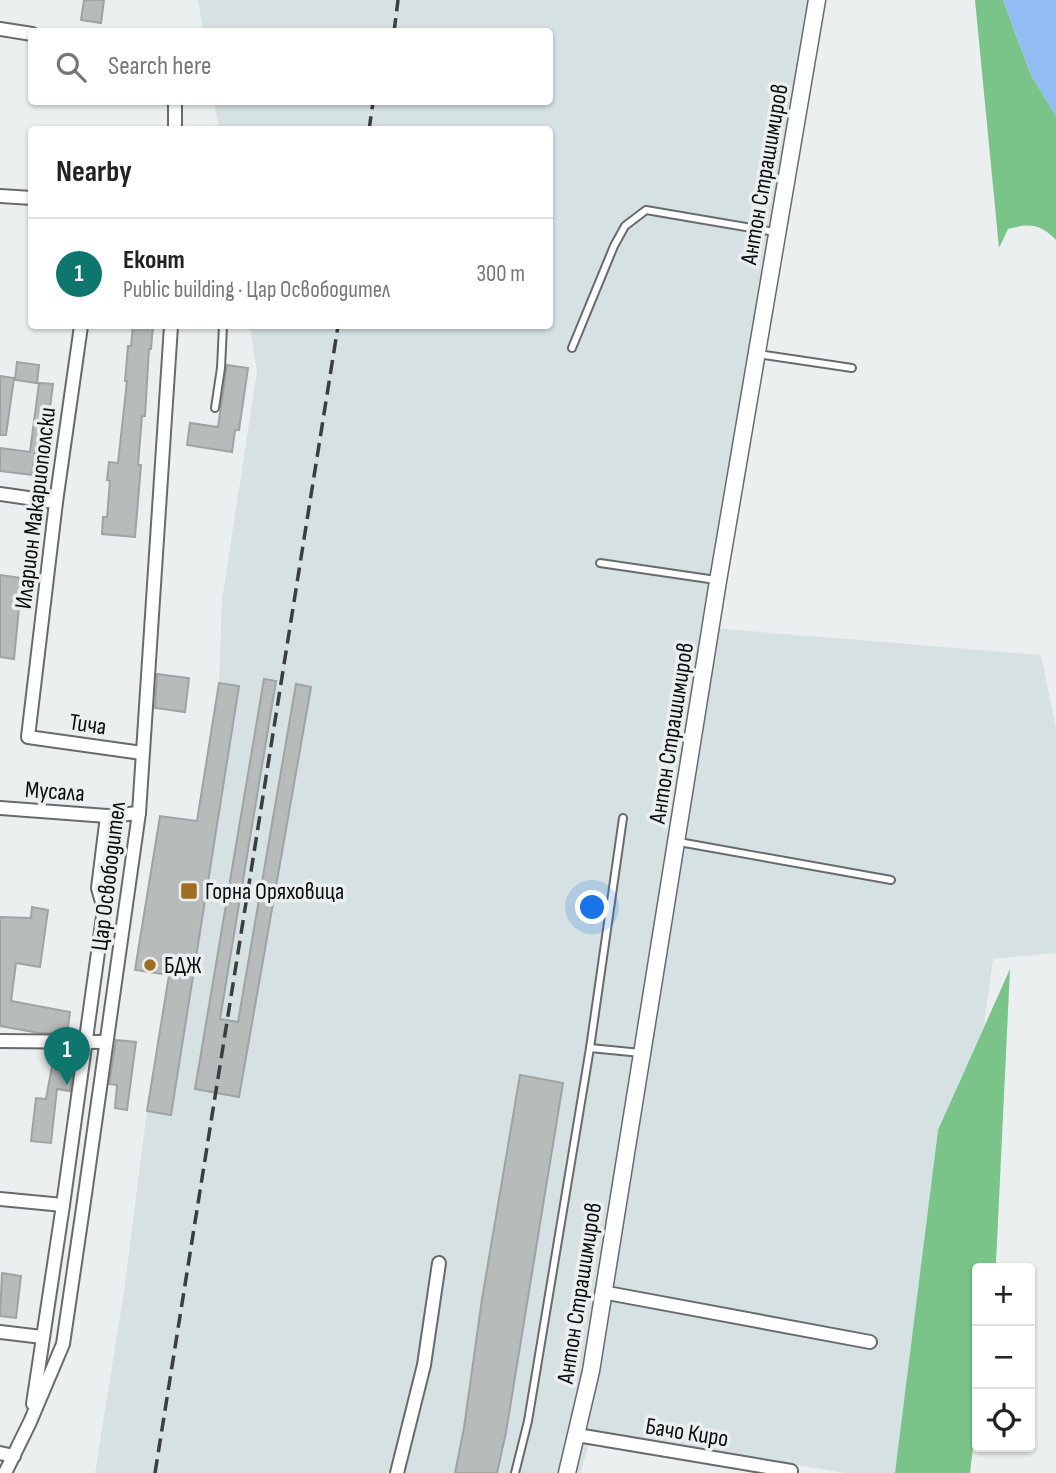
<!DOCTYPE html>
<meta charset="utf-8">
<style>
body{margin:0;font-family:"Sofia Sans Condensed",sans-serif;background:#f6f6f6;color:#222}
.controls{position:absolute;right:21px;bottom:21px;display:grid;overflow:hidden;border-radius:7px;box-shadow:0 2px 5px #0004}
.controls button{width:63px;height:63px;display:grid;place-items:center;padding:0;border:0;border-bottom:2px solid #e0e0e0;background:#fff;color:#222;font:35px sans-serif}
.you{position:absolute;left:593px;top:908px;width:24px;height:24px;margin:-18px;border:5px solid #fff;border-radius:50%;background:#1a73e8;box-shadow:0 0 0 10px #1a73e833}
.badge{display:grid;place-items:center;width:46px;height:46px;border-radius:50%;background:#0f766e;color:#fff;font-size:23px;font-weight:700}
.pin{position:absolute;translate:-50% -58px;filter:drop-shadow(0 2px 4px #0008)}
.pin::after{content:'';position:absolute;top:37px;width:24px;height:21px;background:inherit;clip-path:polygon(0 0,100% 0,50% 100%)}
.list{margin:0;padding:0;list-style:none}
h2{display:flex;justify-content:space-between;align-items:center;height:91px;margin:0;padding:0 28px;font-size:30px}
h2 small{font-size:23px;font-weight:400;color:#767676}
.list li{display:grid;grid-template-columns:46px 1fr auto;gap:21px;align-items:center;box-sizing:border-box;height:112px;padding:0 28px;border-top:2px solid #e0e0e0}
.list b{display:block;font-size:26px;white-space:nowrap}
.list p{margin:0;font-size:23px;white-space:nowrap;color:#767676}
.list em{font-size:23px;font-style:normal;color:#767676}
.icon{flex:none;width:38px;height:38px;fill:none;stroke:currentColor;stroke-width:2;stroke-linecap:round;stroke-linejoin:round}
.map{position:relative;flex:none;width:1056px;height:1473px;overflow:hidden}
.search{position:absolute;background:#fff;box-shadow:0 2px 5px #0004;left:28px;top:28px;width:525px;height:77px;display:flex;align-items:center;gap:18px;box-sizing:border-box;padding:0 24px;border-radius:7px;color:#767676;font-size:26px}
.panel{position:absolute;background:#fff;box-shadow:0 2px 5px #0004;left:28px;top:126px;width:525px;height:203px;border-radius:7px}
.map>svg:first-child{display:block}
.built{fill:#d5e1e2}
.forest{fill:#7ac48a}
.water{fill:#91bdf2}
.building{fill:#b7bbba;stroke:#9fa3a2;stroke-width:2}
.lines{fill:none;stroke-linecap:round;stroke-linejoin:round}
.service-casing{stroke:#676b6c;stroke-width:10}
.minor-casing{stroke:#676b6c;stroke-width:16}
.tertiary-casing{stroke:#676b6c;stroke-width:19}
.service{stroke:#fff;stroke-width:6}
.minor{stroke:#fff;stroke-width:12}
.tertiary{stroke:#fff;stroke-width:16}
.rail{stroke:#3b3e3e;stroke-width:3.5;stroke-dasharray:14 7;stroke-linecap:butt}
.poi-dot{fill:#9f6d23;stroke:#ebeff0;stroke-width:2.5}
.labels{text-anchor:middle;stroke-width:7;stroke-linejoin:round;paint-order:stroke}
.street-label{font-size:24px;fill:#0b0d0d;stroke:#ebeff0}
.poi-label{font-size:24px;fill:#0b0d0d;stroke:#ebeff0;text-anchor:start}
</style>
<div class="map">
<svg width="1056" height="1473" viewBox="0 0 1056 1473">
<rect width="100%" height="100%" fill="#ebeff0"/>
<polygon class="built" points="198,0 817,0 711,628 1041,655 1056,728 1056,953 993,959 984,1026 938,1130 895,1473 846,1473 593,1432 580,1473 95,1473 124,1292 147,1111 169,976 135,970 160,816 197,821 219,683 222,600 257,372 250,326 550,326 550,130 219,129 214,102 550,102 550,32 203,31"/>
<g class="forest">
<path d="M975 0H1003L1031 75 1056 116V240C1040 224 1030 223 1008 229L999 248Z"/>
<polygon points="1010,969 996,1263 996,1268 977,1268 977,1413 970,1473 895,1473 938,1130"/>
</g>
<polygon class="water" points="1003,0 1056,0 1056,116 1031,75"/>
<g class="building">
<polygon points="84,0 104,0 101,23 81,20"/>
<polygon points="133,326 153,326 151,349 149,349 145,416 142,416 138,465 141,465 135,537 102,534 103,517 107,517 110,481 107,480 109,462 118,463 127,381 125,381 128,346 131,346"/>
<polygon points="17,362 39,365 37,383 15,380"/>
<polygon points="227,365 248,368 239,430 235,430 232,452 187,445 190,423 218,427"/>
<polygon points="0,376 14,378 6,435 0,435"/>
<polygon points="39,383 53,384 44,454 35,453 32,475 0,471 0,448 30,452"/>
<polygon points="0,575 22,578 14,659 0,657"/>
<polygon points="157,674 189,678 185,712 155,708"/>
<polygon points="264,679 276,681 220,1019 238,1022 296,684 311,687 239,1097 195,1089"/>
<polygon points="219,683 239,686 171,1115 147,1111 169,975 135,970 160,816 197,821"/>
<polygon points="32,907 48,910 40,967 16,963 11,1001 70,1012 67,1033 39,1033 0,1026 0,917 31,918"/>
<polygon points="116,1040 136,1042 127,1110 115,1108 117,1085 109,1084"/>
<polygon points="55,1050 68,1050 75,1057 70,1091 57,1089 51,1143 31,1141 36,1098 46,1099"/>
<polygon points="520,1075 563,1083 506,1432 497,1473 455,1473 464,1428 482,1299"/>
<polygon points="2,1273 21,1276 16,1318 0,1316"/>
</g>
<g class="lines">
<g class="service-casing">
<g id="service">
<polyline points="572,348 614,246 625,226 646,210 775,232"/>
<polyline points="758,354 852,368"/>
<polyline points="215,408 221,368 223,326"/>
<polyline points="600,563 716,580"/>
<polyline points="679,842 891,880"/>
<polyline points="590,1048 623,818"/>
<polyline points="515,1473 528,1421 590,1048 641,1053"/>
</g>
</g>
<g class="minor-casing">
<g id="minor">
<polyline points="0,29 32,34"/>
<polyline points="175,102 175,130"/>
<polyline points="0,196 32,198"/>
<polyline points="81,326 56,502 28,737 142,753"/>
<polyline points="0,494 56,502"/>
<polyline points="0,808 107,816 139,813"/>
<polyline points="0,1041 106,1042"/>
<polyline points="0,1199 63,1205"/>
<polyline points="602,1292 870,1342"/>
<polyline points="0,1332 42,1337"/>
<polyline points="33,1404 63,1205 104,909 98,888 107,816"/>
<polyline points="577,1435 791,1471 791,1473"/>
<polyline points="0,1453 14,1456"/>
<polyline points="5,1473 30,1422 63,1344 83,1208 139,813 171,326"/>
<polyline points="397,1473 424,1365 439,1263"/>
</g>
</g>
<g class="tertiary-casing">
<polyline id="tertiary" points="567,1473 591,1371 718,581 817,0"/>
</g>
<use href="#service" class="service"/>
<use href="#minor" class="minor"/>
<use href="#tertiary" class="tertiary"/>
<g class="rail">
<polyline points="394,32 398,0"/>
<polyline points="369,130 373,102"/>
<polyline points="155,1473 338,326"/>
</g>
</g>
<g class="poi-dot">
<rect x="180" y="882" width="18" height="18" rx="3.5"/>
<circle cx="150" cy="965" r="7"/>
</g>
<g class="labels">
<g class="street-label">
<text transform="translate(764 174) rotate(-80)" y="8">Антон Страшимиров</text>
<text transform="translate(35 508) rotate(-83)" y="8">Иларион Макариополски</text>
<text transform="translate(88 724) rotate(8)" y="8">Тича</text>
<text transform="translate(671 733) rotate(-81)" y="8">Антон Страшимиров</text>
<text transform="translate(55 791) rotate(4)" y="8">Мусала</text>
<text transform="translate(108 876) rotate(-83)" y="8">Цар Освободител</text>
<text transform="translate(579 1293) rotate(-81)" y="8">Антон Страшимиров</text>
<text transform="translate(687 1432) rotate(9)" y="8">Бачо Киро</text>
</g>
<g class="poi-label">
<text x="205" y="899">Горна Оряховица</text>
<text x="164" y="973">БДЖ</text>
</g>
</g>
</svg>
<div class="controls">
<button>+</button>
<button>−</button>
<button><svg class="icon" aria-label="locate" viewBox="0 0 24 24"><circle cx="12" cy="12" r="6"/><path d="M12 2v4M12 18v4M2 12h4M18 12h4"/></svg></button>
</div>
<div class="you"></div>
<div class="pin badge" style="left:67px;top:1085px">1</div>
<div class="search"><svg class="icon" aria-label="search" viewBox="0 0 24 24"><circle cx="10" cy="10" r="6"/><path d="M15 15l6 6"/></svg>Search here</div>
<section class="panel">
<h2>Nearby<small></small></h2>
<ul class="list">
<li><span class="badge">1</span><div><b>Еконт</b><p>Public building · Цар Освободител</p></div><em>300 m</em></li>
</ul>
</section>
</div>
